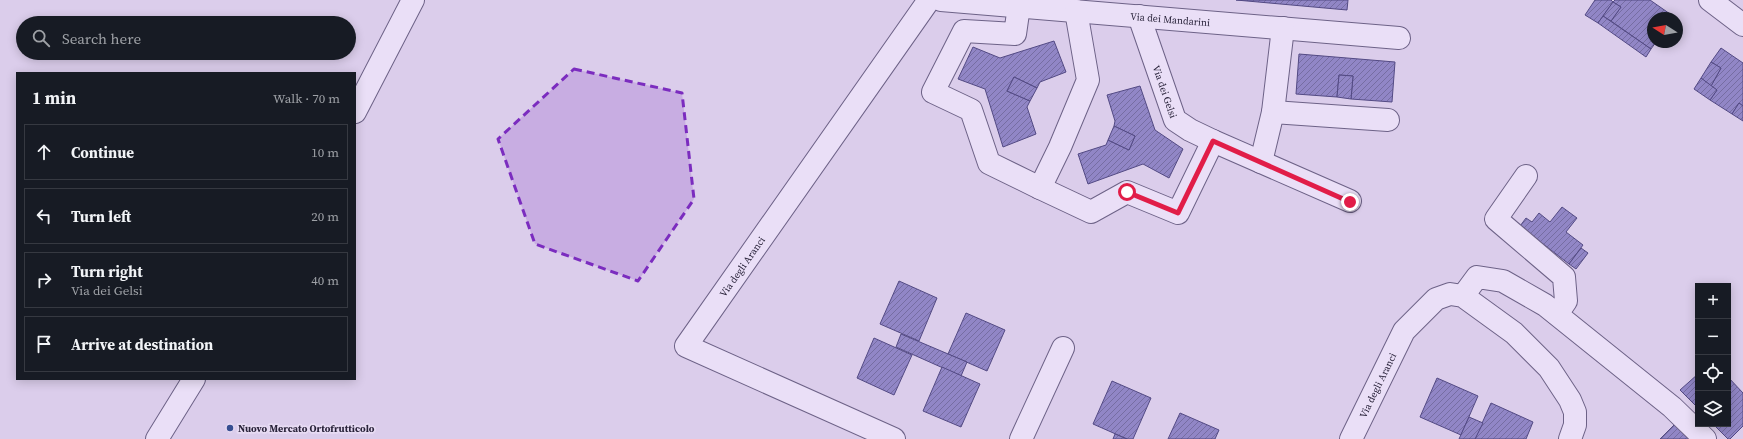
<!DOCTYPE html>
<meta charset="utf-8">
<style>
body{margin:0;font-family:"Source Serif 4",serif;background:#242831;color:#f1f3f6}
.controls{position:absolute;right:12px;bottom:12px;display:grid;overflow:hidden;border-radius:0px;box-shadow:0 2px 10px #0003}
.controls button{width:36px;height:36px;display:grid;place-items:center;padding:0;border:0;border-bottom:1px solid #363941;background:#171b24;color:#f1f3f6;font:20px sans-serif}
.compass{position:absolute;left:1647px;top:12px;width:36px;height:36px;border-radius:50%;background:#171b24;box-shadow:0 2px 10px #0003;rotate:281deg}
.stop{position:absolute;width:12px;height:12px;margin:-9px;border:3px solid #e11d48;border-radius:50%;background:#fff}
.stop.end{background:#e11d48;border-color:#fff;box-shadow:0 1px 4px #0008}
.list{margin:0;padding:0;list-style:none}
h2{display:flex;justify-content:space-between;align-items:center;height:52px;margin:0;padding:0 16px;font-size:17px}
h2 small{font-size:13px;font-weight:400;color:#9ea1a6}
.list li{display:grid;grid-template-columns:26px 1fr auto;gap:12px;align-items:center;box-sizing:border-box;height:56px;margin:0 8px 8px;padding:0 8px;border:1px solid #363941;border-radius:0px}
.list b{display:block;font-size:15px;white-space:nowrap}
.list p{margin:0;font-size:13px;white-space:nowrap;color:#9ea1a6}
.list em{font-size:13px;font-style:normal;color:#9ea1a6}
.icon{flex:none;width:22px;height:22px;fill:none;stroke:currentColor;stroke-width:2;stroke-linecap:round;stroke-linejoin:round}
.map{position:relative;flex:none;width:1743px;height:439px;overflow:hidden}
.search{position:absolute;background:#171b24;box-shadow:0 2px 10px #0003;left:16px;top:16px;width:340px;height:44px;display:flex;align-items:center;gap:10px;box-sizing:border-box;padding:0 14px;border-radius:22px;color:#9ea1a6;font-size:15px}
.panel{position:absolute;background:#171b24;box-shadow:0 2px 10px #0003;left:16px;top:72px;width:340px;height:308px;border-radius:0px}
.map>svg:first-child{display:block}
.building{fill:url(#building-hatch);stroke:#534a84}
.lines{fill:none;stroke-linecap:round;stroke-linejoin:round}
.minor-casing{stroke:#6d6287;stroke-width:24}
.minor{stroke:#eadff7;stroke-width:22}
.route{stroke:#e11d48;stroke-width:5}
.marked{fill:#7b2cbf;fill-opacity:0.2;stroke:#7b2cbf;stroke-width:3;stroke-dasharray:8 5;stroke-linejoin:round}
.poi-dot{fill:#374e91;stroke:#e7dbf3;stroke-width:1.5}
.labels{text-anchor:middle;stroke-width:3.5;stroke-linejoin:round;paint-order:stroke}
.street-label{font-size:10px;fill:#29233a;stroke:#e7dbf3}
.poi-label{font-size:10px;font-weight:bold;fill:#29233a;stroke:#e7dbf3;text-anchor:start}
</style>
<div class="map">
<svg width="1743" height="439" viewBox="0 0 1743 439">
<defs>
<pattern id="building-hatch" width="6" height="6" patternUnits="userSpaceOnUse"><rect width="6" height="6" fill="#9186c6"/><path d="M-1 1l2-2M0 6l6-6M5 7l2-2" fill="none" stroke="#766da2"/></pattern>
</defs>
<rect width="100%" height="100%" fill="#dbcdeb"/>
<g class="building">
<polygon points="1236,0 1348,0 1347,10"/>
<polygon points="1595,0 1611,0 1613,2 1598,23 1585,15"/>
<polygon points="1615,0 1650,0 1673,16 1672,18 1653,18 1653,42 1656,42 1651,49 1611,21 1621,7 1613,2"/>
<polygon points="1613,2 1621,7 1611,21 1603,16"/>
<polygon points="1603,16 1651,49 1646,57 1598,23"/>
<polygon points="1054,41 1066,72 1040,82 1037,88 1014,77 1007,91 1030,101 1027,107 1036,134 1003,147 985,89 958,79 973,47 1000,58"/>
<polygon points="1721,48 1743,63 1743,106 1739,103 1732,114 1710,100 1717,90 1711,86 1721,68 1711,62"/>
<polygon points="1299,54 1395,62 1392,102 1351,99 1353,76 1339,75 1337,97 1296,94"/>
<polygon points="1711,62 1721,68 1711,86 1701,78"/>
<polygon points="1339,75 1353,76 1351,99 1337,97"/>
<polygon points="1014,77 1037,88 1030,101 1007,91"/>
<polygon points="1701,78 1717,90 1710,100 1694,89"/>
<polygon points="1140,86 1155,130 1183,149 1169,178 1143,164 1088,184 1078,154 1106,145 1108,140 1129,150 1135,136 1114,126 1115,121 1107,95"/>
<polygon points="1739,103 1743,106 1743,121 1732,114"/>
<polygon points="1114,126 1135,136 1129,150 1108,140"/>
<polygon points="1562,207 1577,218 1566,232 1583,245 1569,264 1520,226 1526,218 1532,222 1539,213 1550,222"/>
<polygon points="1581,248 1588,253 1576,269 1569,264"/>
<polygon points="899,281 937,298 919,341 880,324"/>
<polygon points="966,313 1005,330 987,371 948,354"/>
<polygon points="901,334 967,362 961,376 896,347"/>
<polygon points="874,338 912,355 894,395 857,378"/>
<polygon points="942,367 980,384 961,427 923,411"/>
<polygon points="1698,374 1698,408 1680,390"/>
<polygon points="1728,377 1743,393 1743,426 1730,439 1728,439 1713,424 1728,424"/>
<polygon points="1437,378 1478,396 1461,435 1420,417"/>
<polygon points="1112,381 1151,398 1133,439 1127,439 1093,424"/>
<polygon points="1491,403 1533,422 1526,439 1475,439"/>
<polygon points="1180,413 1219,430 1215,439 1168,439"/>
<polygon points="1469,417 1483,423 1475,439 1459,439"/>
<polygon points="1678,421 1695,439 1660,439"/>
<polygon points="1115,434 1127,439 1113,439"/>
</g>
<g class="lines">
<g class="minor-casing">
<g id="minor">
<path id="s1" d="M941 0 1399 38"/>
<polyline points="1710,0 1743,25"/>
<polyline points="1019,6 1015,34 964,31 933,92 971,110 989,163 1040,188"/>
<polyline points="1076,11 1088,80 1060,147 1040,188 1091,212 1127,192 1178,213 1213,141"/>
<path id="s2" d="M1139 16 1175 120 1190 130 1213 141 1350 201"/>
<polyline points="355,112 413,0"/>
<polyline points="1273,112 1283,28"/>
<polyline points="1261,162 1273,112 1388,120"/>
<polyline points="1526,176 1496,219 1564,277 1566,301 1557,314"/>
<polyline points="1463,296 1477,277 1503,281 1545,305 1672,407 1705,439"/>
<polyline points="157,439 194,379"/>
<path id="s3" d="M894 439 686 346 929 0"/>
<polyline points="1021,439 1063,348"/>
<path id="s4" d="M1351 439 1404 331 1436 299 1450 294 1463 296 1514 333 1549 368 1570 400 1575 412V425L1570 439"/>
</g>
</g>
<use href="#minor" class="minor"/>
</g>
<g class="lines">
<polyline class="route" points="1127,192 1178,213 1213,141 1350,202"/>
</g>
<path class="marked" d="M574 69 682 93 694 199 638 281 535 244 498 139Z"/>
<circle class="poi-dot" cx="230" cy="428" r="4"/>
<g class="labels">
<g class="street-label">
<text dy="4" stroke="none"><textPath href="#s1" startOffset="230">Via dei Mandarini</textPath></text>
<text dy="4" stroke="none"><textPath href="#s2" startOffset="80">Via dei Gelsi</textPath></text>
<text dy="4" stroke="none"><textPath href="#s3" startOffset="325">Via degli Aranci</textPath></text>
<text dy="4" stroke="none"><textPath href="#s4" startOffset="60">Via degli Aranci</textPath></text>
</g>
<g class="poi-label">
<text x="238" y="432">Nuovo Mercato Ortofrutticolo</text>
</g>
</g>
</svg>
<div class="controls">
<button>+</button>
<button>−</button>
<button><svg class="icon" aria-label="locate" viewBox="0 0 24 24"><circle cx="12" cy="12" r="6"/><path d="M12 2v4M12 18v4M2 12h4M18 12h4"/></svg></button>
<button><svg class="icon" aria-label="layers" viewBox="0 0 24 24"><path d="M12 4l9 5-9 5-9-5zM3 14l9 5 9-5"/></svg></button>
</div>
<svg class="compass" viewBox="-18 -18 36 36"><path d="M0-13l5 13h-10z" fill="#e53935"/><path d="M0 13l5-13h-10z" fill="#9ea1a6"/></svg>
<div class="stop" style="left:1127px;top:192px"></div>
<div class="stop end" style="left:1350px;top:202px"></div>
<div class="search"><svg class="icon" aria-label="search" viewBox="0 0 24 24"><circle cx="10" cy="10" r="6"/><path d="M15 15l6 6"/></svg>Search here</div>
<section class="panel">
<h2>1 min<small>Walk · 70 m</small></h2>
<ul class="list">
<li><svg class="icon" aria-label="ahead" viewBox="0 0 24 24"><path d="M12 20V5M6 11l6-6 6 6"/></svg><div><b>Continue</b></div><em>10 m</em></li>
<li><svg class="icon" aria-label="left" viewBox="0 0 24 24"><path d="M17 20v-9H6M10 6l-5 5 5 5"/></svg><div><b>Turn left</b></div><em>20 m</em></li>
<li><svg class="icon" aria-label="right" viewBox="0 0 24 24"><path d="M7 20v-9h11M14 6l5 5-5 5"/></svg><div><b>Turn right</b><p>Via dei Gelsi</p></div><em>40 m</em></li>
<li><svg class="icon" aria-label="arrive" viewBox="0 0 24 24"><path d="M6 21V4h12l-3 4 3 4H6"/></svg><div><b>Arrive at destination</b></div></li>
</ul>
</section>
</div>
